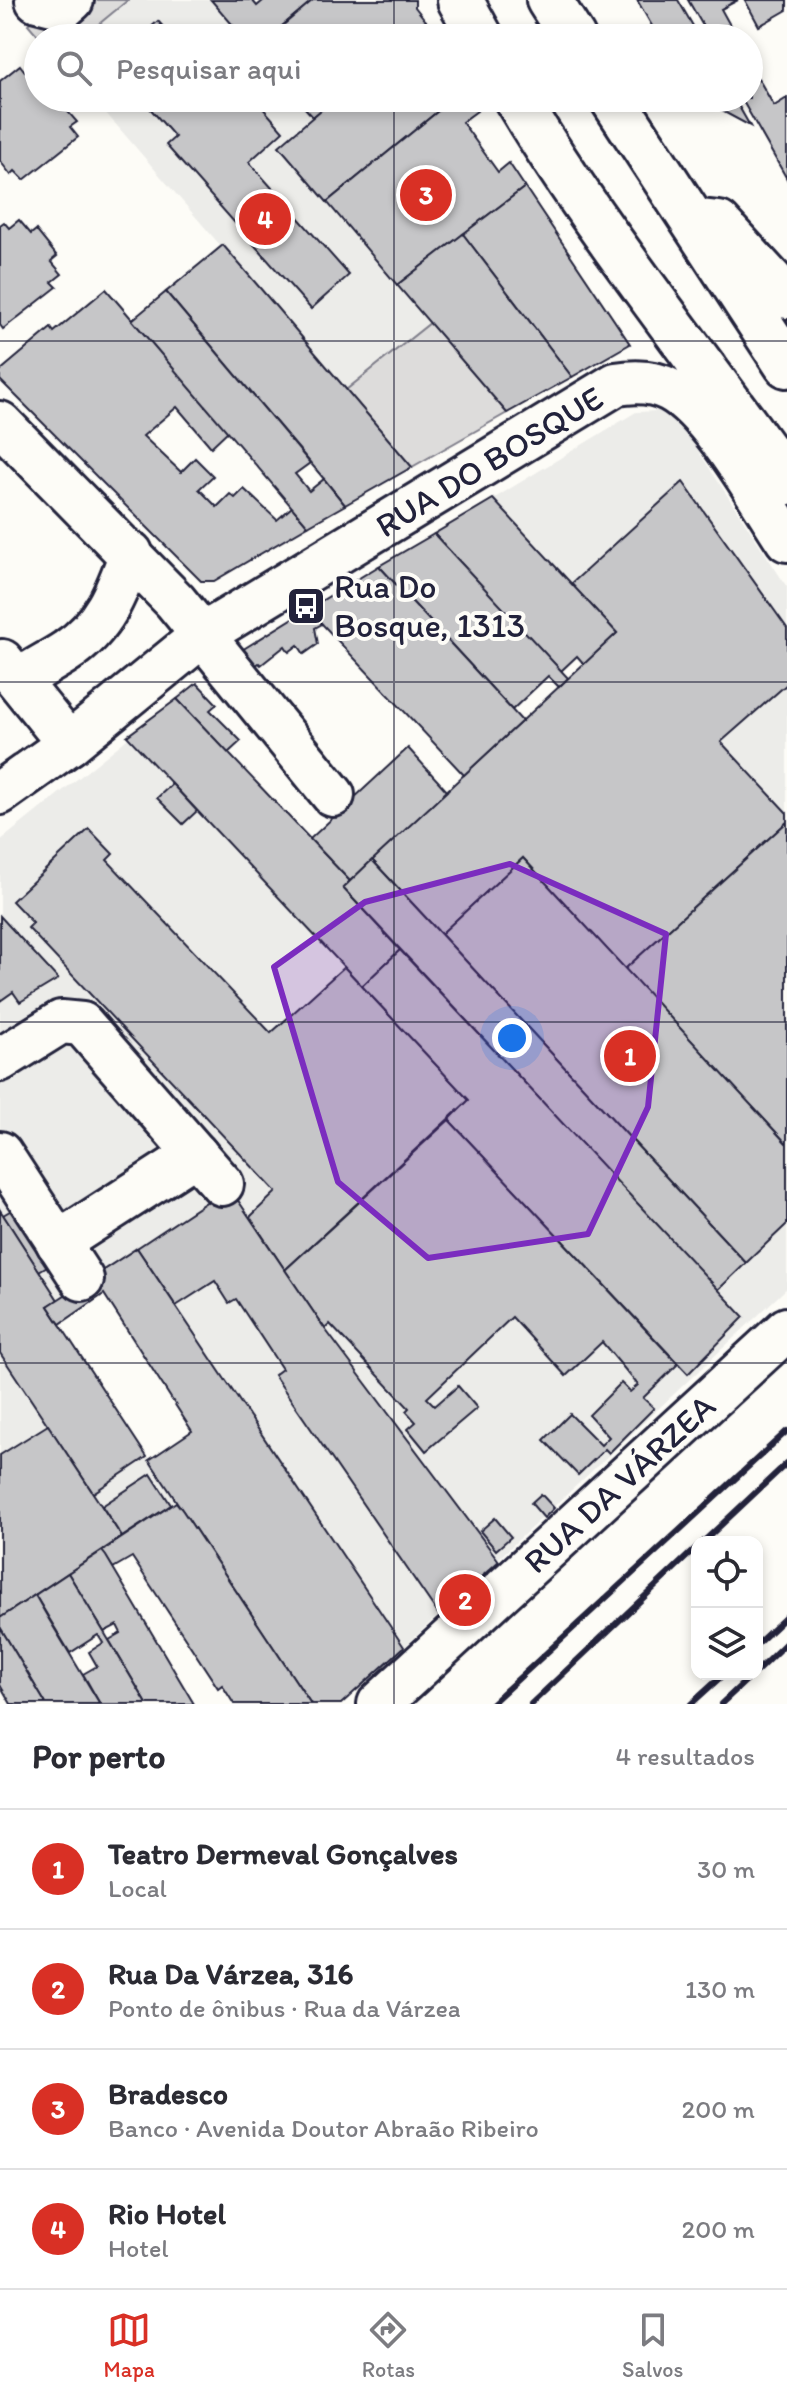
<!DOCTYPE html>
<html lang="pt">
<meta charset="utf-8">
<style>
body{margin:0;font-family:Itim,sans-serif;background:#f7f7f7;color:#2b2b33}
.controls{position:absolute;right:24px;bottom:24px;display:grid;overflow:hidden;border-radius:16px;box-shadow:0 4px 12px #0003}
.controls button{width:72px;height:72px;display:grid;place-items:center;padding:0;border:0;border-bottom:2px solid #e1e1e2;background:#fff;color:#2b2b33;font:40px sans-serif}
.you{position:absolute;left:512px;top:1038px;width:28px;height:28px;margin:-20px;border:6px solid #fff;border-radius:50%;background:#1a73e8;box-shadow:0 0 0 12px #1a73e833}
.badge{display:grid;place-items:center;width:52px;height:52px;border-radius:50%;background:#d93025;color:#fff;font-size:26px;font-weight:700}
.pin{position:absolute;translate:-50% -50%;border:4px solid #fff;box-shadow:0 2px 8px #0006}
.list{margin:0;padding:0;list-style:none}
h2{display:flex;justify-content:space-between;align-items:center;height:104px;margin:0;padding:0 32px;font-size:34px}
h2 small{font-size:26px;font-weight:400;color:#7c7c81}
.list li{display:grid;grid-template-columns:52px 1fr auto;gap:24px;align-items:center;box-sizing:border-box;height:120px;padding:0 32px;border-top:2px solid #e1e1e2}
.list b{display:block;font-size:30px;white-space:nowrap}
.list p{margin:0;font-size:26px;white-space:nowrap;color:#7c7c81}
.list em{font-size:26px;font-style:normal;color:#7c7c81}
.icon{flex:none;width:44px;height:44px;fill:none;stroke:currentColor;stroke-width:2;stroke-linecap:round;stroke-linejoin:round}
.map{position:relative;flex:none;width:787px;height:1704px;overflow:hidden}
.search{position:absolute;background:#fff;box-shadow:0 4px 12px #0003;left:24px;right:24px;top:24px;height:88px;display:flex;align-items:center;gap:20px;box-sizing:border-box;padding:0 28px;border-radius:44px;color:#7c7c81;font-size:30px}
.sheet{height:584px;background:#fff}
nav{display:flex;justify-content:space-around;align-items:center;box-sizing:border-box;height:112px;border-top:2px solid #e1e1e2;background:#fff;font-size:22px;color:#7c7c81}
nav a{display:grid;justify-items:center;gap:4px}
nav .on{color:#d93025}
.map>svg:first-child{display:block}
.built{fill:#ecece9}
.green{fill:#dddcdb;stroke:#807f8b;stroke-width:2}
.building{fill:#c6c6c8;stroke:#22223b;stroke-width:2}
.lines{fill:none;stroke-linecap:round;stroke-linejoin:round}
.minor-casing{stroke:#22223b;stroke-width:48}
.major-casing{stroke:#22223b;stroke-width:50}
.minor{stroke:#fdfcf7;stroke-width:42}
.major{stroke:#fdfcf7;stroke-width:44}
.rail{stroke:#22223b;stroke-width:6}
.marked{fill:#7b2cbf;fill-opacity:0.2;stroke:#7b2cbf;stroke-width:6;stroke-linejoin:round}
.grid{fill:none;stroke:#22223b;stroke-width:2;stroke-opacity:0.55}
.labels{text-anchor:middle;stroke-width:8;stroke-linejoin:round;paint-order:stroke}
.street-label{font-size:34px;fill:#22223b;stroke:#fdfcf7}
.poi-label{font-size:34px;fill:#22223b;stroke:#fdfcf7;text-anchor:start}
</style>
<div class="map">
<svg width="787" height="1704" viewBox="0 0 787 1704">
<rect width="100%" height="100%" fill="#fdfcf7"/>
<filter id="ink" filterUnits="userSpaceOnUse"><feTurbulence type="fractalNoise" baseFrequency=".0125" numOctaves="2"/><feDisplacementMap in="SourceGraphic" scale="16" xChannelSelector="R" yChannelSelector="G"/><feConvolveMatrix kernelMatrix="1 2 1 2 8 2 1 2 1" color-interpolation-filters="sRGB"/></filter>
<g filter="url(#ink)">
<g class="built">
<polygon points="57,0 212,0 245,38 40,38 28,24"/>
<polygon points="93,98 296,98 313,117 279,147 507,413 412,467"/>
<polygon points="658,411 678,420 787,587 787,1288 403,1648 136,1248 48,1306 176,1502 0,1618 0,841 177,699 350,880 616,633 493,499 636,412"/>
</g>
<g class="green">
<polygon points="57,0 128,0 82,38 40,38 28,24"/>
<polygon points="430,323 507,413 412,467 346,390"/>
</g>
<g class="building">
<polygon points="211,0 252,0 257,6 264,0 313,0 268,38 244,38"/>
<polygon points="313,0 415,0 415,7 426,21 406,38 268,38"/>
<polygon points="637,0 678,0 700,38 659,38"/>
<polygon points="688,0 738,0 721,9 737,38 710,38"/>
<polygon points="745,0 787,0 787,10 759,26"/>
<polygon points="158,21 173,38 139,38"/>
<polygon points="426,21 436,38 406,38"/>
<polygon points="20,65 27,74 33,70 38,76 38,98 56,98 77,122 70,127 78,137 24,180 15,171 11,175 0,161 0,81"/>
<polygon points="758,78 774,106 787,98 787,179 741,98 749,98 749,83"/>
<polygon points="141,98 254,98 283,131 249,162 349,275 311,309 166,145 175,137"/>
<polygon points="296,98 335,98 313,117"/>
<polygon points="335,98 454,98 327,202 279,146"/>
<polygon points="454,98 470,98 477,111 462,122 498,172 509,163 525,187 397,285 327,202"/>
<polygon points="698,98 734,98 750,126"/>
<polygon points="525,187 630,344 572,377 463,234"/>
<polygon points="19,220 31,234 36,230 57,256 51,261 62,274 52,282 57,287 3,329 0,325 0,225 4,222 9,228"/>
<polygon points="463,234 572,377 507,413 397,285"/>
<polygon points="223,245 272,302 412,467 345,505 324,479 166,292"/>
<polygon points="106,289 228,431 211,447 177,407 143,436 181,472 195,458 213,476 199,489 217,507 230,494 235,498 244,489 277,520 292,507 308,526 214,581 201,581 0,380 0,371 51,328 54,332"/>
<polygon points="166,292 310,463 295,474 309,491 324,479 345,505 308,526 132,320"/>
<polygon points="683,482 787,628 787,684 721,742 787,813 787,822 625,969 523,858 441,934 372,860 617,633 571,584"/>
<polygon points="493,499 617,633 584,664 577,656 561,671 434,534"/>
<polygon points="434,534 568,678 559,687 548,676 512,710 379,566"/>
<polygon points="379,566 522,721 464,775 308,609"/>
<polygon points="308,609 322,624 315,628 318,644 304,654 298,645 289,652 285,646 261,665 259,663 247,671 237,653"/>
<polygon points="197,683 217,704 210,710 241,741 228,753 177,699"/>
<polygon points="177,699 350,881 343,888 400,950 362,986 127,736"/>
<polygon points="408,748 447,791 350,881 310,839"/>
<polygon points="172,784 197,811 183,824 157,798"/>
<polygon points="787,822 787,1144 625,969"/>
<polygon points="89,829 113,854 107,860 271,1033 344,967 469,1100 285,1270 250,1217 276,1192 28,928 33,923 12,901"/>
<polygon points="523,858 787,1144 787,1224 746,1263 441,934"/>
<polygon points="372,860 746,1263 718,1290 343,888"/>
<polygon points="0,916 58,979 20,1002 13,992 0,1001"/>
<polygon points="400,950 744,1317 688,1374 449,1120 469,1100 362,986"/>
<polygon points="449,1120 678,1364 643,1398 654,1408 609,1453 605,1449 578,1475 544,1440 570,1414 601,1445 609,1437 589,1415 621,1383 630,1392 638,1385 602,1342 566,1376 512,1317 427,1398 435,1406 458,1386 477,1408 426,1451 408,1429 416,1422 406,1411 409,1408 330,1324 325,1329 285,1270"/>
<polygon points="229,1187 325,1329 499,1561 439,1615 274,1375 282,1369 236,1299 229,1303 215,1281 176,1306 137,1248"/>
<polygon points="22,1204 57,1260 39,1271 3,1215"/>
<polygon points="0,1210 58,1300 48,1306 147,1457 93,1493 0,1353"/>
<polygon points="137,1248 404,1647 341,1704 311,1704 149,1460 192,1431 104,1294 60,1324 48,1306"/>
<polygon points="48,1425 122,1537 0,1618 0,1455"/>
<polygon points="151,1474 171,1505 122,1537 102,1506"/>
<polygon points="541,1494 554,1508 544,1518 531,1503"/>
<polygon points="176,1502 183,1511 311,1704 234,1704 222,1685 218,1688 132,1557 113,1568 102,1551"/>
<polygon points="495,1518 511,1537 496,1550 480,1531"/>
<polygon points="102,1551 106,1556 194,1704 147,1704 109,1640 121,1633 117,1625 104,1632 68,1573"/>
<polygon points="68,1573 104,1632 147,1704 100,1704 83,1674 97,1666 89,1652 103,1643 98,1635 70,1653 35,1595"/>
<polygon points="35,1595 47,1616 100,1704 46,1704 0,1627 0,1618"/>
<polygon points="0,1627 46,1704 11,1704 0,1685"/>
</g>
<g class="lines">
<g class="minor-casing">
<g id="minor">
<polyline points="37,0 64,7 72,0"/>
<polyline points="692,220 719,223 787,297"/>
<polyline points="0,423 175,601 333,795"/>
<polyline points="2,661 69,744"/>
<path d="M19 681C34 669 51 662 67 651 104 627 117 592 131 553"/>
<path id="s1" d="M0 793 69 744 204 634 616 384C634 381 654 381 670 390 712 412 760 500 787 540"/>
<polyline points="0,1060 61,1022 82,1024 222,1184"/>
<polyline points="0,1153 82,1279"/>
<polyline points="58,1243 196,1154"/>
<path id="s2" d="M379 1704 787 1329"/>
</g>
</g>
<g class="major-casing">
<g id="major">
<polyline points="460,0 481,38"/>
<polyline points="549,0 573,38"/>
<path d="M516 98C597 233 696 354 787 482"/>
<polyline points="612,98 787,365"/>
</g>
</g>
<use href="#minor" class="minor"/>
<use href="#major" class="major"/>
<g class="rail">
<polyline points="703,1542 787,1463"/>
<polyline points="757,1644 787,1616"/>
<polyline points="757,1671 787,1642"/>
<polyline points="491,1704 787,1431"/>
<polyline points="531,1704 697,1547"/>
<polyline points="691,1704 724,1674"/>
<polyline points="721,1704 753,1674"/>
</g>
</g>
</g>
<path class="marked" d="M510 864 666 934 648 1107 588 1234 428 1258 338 1182 274 967 365 902Z"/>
<path class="grid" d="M394 0V38M394 98V1704M0 341H787M0 682H787M0 1022H787M0 1363H787"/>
<defs>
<g id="bus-square" transform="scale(2)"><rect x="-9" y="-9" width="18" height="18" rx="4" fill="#22223b" stroke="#fdfcf7"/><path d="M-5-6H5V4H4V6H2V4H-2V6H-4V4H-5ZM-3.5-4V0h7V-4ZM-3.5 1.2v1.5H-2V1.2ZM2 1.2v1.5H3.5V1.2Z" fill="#fff"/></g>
</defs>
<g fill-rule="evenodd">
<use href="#bus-square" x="306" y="606"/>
</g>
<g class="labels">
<g class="street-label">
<text dy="12" stroke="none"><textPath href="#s1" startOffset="592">RUA DO BOSQUE</textPath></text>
<text dy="12" stroke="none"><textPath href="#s2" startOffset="326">RUA DA VÁRZEA</textPath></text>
</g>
<g class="poi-label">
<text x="334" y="598">Rua Do<tspan x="334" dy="39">Bosque, 1313</tspan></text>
</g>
</g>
</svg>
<div class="controls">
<button><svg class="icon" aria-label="locate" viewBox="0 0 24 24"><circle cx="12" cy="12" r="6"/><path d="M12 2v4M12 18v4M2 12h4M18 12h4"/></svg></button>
<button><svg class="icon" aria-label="layers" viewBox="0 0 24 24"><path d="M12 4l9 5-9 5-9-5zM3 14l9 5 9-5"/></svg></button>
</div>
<div class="you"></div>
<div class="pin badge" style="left:630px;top:1056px">1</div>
<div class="pin badge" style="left:465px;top:1600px">2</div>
<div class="pin badge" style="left:426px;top:195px">3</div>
<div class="pin badge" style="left:265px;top:219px">4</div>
<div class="search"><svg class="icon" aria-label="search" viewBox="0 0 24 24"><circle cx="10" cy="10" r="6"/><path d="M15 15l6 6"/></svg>Pesquisar aqui</div>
</div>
<section class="sheet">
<h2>Por perto<small>4 resultados</small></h2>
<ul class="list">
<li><span class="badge">1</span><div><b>Teatro Dermeval Gonçalves</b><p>Local</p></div><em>30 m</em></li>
<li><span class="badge">2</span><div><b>Rua Da Várzea, 316</b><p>Ponto de ônibus · Rua da Várzea</p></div><em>130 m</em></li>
<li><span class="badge">3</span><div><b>Bradesco</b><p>Banco · Avenida Doutor Abraão Ribeiro</p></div><em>200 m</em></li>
<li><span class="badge">4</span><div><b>Rio Hotel</b><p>Hotel</p></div><em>200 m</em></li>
</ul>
</section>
<nav>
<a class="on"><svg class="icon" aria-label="map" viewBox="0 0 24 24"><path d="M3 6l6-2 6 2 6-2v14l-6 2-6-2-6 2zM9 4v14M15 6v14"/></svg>Mapa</a>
<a><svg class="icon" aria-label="directions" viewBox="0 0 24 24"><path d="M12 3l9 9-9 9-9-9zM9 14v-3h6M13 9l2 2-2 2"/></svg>Rotas</a>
<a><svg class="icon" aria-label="saved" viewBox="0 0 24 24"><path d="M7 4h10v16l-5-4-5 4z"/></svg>Salvos</a>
</nav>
